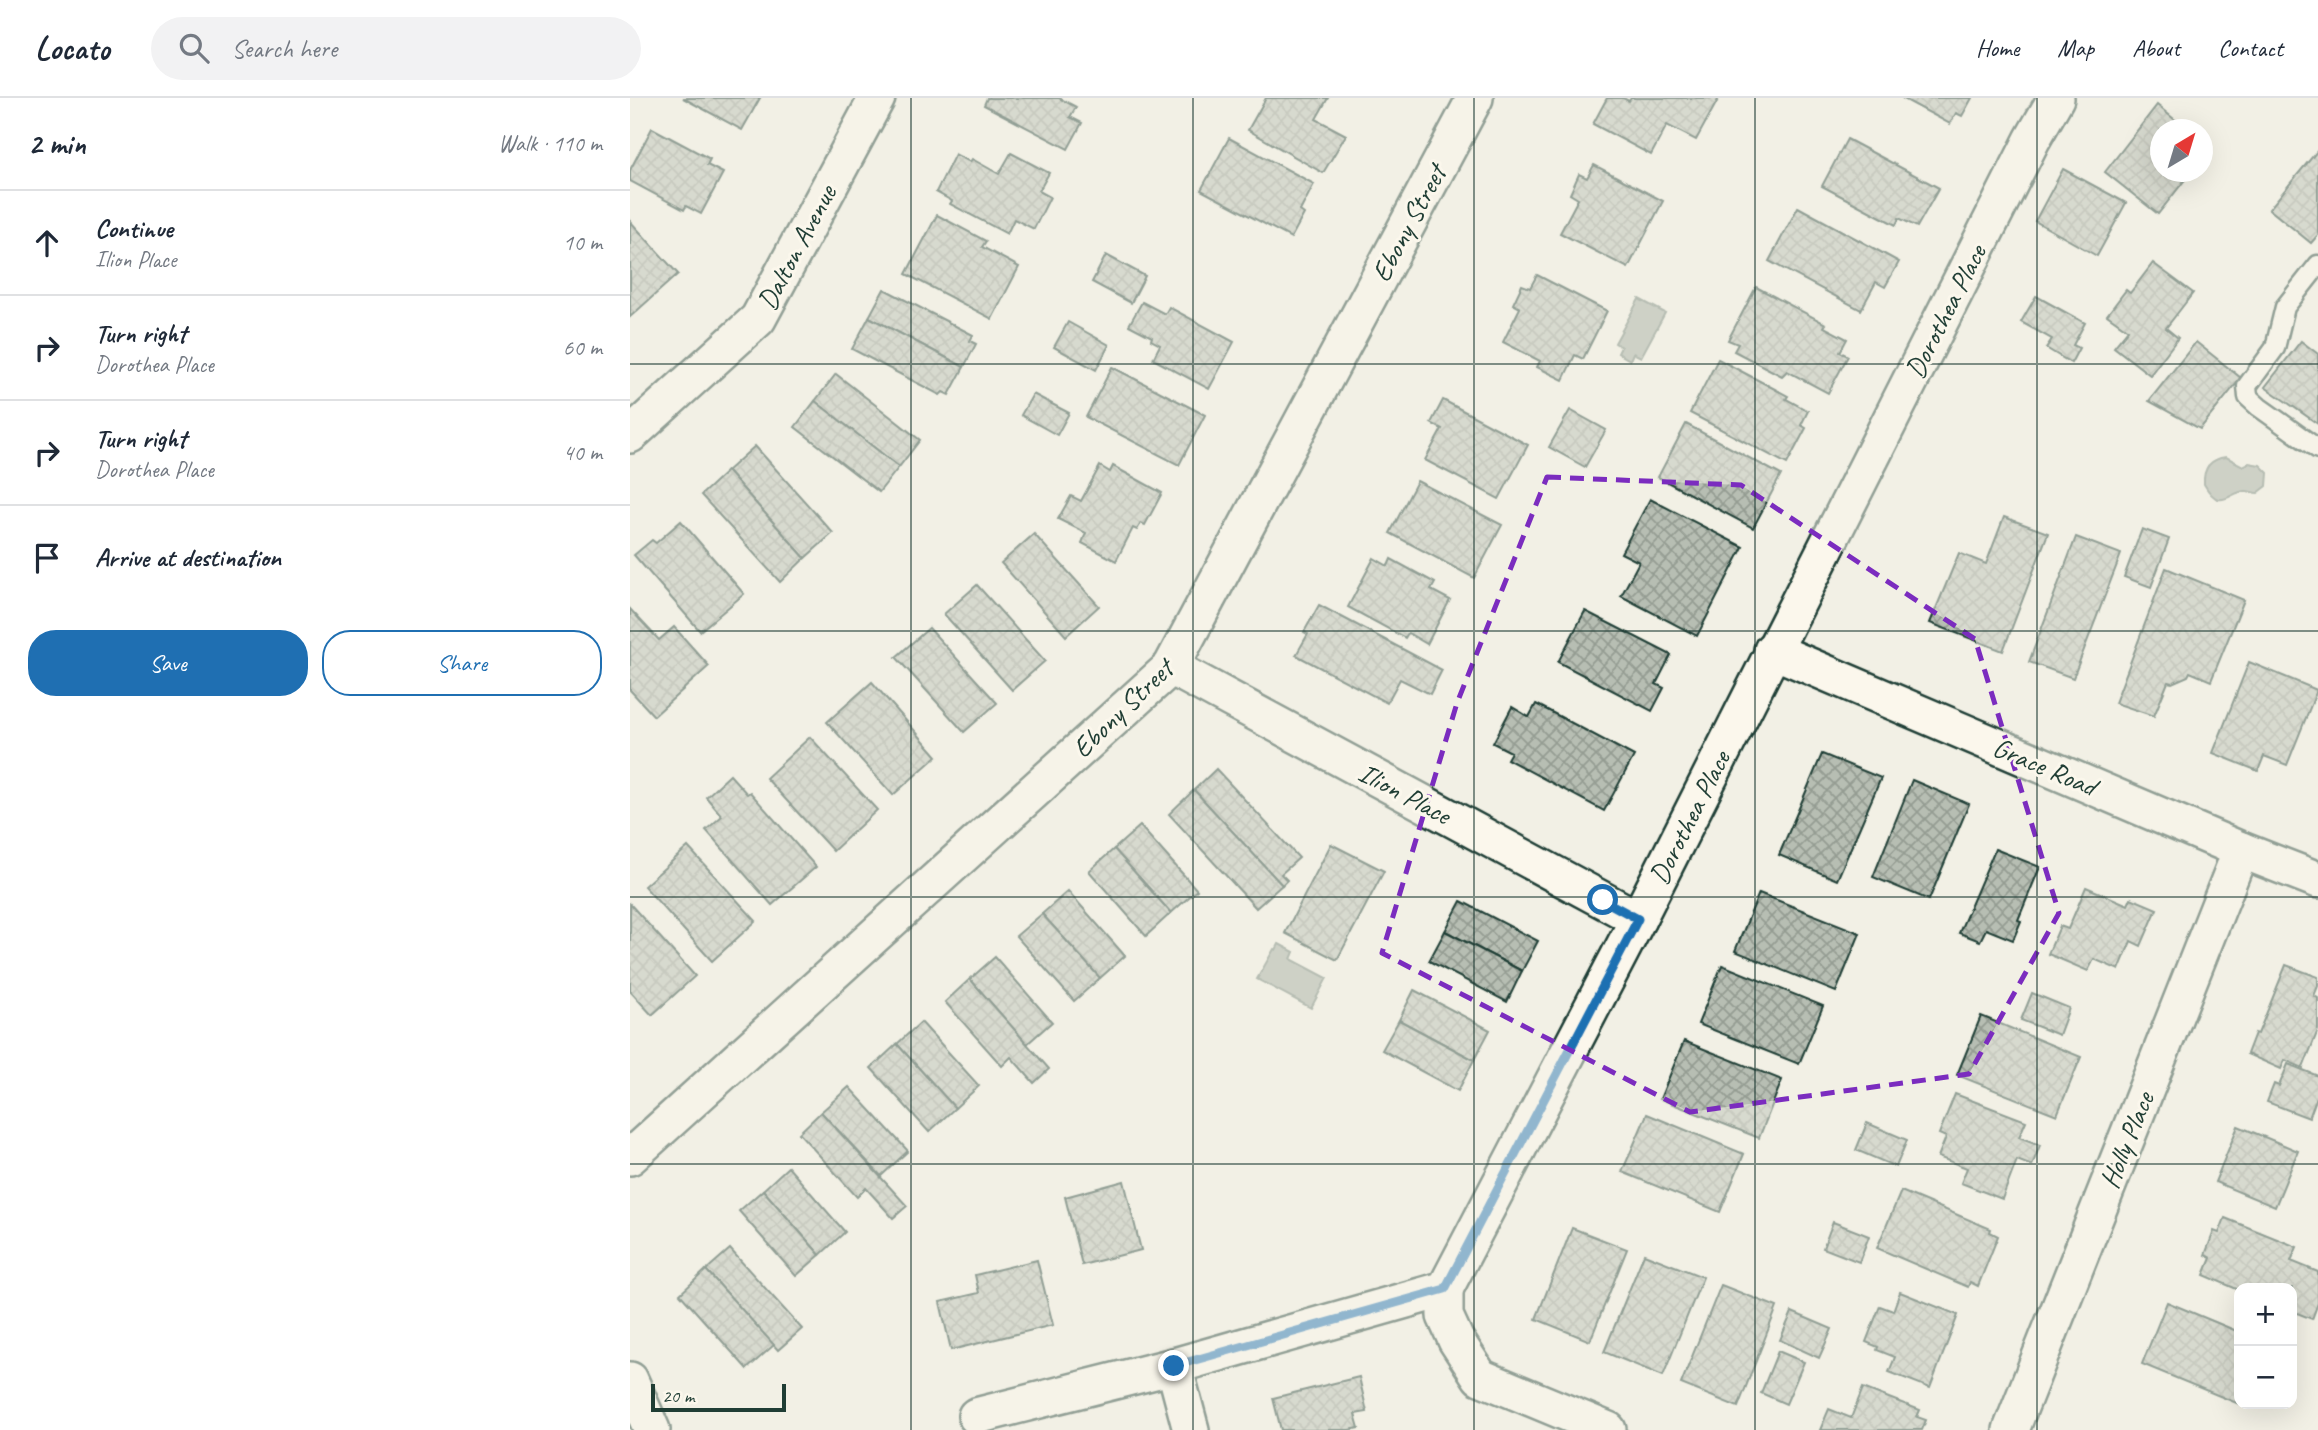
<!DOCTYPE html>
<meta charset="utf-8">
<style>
body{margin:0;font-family:Caveat,sans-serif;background:#f2f2f3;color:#1f2937}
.controls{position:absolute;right:21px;bottom:21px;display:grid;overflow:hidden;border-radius:14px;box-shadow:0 7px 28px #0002}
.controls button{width:63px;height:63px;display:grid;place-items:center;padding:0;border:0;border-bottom:2px solid #e0e1e3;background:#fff;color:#1f2937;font:35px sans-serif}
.compass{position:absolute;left:1520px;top:21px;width:63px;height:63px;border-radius:50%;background:#fff;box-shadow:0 7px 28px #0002;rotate:38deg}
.scale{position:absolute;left:21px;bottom:18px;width:135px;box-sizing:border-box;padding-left:7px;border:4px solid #1f3d34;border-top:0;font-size:19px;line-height:24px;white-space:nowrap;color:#1f3d34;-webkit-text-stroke:5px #fbf7ec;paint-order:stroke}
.stop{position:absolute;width:21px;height:21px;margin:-16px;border:5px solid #1f6fb2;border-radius:50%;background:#fff}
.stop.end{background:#1f6fb2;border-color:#fff;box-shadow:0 2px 7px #0008}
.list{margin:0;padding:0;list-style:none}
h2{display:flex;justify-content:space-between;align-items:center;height:91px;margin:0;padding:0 28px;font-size:30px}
h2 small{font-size:23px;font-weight:400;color:#747a83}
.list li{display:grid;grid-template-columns:46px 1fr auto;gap:21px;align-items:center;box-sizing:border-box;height:105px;padding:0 28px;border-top:2px solid #e0e1e3}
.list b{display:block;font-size:26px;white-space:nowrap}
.list p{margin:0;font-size:23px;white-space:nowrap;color:#747a83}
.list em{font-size:23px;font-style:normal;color:#747a83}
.actions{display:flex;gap:14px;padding:21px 28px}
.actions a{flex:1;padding:16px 0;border:2px solid #1f6fb2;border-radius:28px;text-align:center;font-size:24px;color:#1f6fb2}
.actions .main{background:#1f6fb2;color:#fff}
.icon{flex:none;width:38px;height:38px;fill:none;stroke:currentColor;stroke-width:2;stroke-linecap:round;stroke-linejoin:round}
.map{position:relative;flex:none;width:1688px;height:1332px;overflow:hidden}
header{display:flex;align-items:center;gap:42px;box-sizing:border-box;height:98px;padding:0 35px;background:#fff;border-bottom:2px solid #e0e1e3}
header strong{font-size:33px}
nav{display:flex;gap:38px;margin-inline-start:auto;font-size:24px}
.search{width:490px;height:63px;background:#f2f2f3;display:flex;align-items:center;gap:18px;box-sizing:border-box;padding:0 24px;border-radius:38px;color:#747a83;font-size:26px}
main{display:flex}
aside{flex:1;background:#fff}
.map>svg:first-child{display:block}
.water{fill:#a2aba1;stroke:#6e7f75;stroke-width:2}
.building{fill:url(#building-cross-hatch);stroke:#1f3d34;stroke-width:2}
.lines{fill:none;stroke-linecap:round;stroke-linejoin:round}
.lane-casing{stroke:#1f3d34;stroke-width:23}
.street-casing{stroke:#1f3d34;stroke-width:40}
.lane{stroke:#fbf7ec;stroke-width:18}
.street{stroke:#fbf7ec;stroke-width:35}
.route{stroke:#1f6fb2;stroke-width:9}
.marked{fill:none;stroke:#7b2cbf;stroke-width:5;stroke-dasharray:14 9;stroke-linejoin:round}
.grid{fill:none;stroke:#1f3d34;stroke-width:2;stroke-opacity:0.55}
.labels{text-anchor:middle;stroke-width:6;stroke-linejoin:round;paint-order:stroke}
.street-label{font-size:28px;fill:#1f3d34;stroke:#fbf7ec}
</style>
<header>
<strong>Locato</strong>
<div class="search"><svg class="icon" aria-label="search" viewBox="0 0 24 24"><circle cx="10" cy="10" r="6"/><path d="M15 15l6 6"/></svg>Search here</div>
<nav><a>Home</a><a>Map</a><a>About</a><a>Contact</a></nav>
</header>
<main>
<aside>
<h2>2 min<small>Walk · 110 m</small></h2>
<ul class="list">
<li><svg class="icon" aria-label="ahead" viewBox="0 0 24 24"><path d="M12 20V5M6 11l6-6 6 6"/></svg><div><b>Continue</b><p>Ilion Place</p></div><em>10 m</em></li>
<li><svg class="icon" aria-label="right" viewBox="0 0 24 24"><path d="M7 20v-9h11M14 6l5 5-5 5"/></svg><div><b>Turn right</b><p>Dorothea Place</p></div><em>60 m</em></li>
<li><svg class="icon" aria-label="right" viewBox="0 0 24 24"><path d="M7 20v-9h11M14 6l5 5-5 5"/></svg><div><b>Turn right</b><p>Dorothea Place</p></div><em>40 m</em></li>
<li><svg class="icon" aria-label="arrive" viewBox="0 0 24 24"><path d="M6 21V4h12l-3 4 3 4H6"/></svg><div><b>Arrive at destination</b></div></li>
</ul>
<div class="actions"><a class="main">Save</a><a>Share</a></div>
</aside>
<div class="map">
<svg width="1688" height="1332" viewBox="0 0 1688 1332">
<defs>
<pattern id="building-cross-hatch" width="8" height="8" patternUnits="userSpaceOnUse" patternTransform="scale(1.75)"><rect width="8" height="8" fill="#b7beb3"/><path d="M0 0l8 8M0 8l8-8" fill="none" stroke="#949c92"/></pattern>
</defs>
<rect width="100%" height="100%" fill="#f2f0e5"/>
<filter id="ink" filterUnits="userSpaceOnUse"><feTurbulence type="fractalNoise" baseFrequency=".0143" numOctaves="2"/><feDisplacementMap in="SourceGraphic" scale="14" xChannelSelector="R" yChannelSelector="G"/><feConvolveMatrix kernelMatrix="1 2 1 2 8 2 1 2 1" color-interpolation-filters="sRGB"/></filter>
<g filter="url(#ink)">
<g class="water">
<polygon points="1009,201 1035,215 1011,259 1003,255 1000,262 988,255 991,249 985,245"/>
<path d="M1596 359 1613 368 1619 365 1630 367 1638 375 1637 388 1628 395C1623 395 1620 393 1616 393 1599 393 1591 416 1574 386 1573 370 1580 361 1596 359Z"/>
<polygon points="649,846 664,854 661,861 697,880 681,910 627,881 644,851 646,852"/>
</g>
<g class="building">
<polygon points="53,0 130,0 112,32"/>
<polygon points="357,0 429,0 446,9 440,19 452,25 438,51 354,7"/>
<polygon points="636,0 698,0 686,21 716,37 693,75 618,32"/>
<polygon points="977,0 993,0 999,3 1001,0 1089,0 1066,42 1037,27 1021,57 963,26"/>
<polygon points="1272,0 1342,0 1332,18 1326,15 1320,26"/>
<polygon points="1527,7 1550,26 1546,32 1531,32 1531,74 1561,74 1528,116 1475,74"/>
<polygon points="22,30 80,61 77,67 93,75 71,116 56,108 54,112 0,83 0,72"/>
<polygon points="599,40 684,86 670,113 674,116 661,140 571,92"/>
<polygon points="1217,41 1309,90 1287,129 1269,120 1266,127 1192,88"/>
<polygon points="1688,52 1688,137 1681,145 1639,111"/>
<polygon points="381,55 419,75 409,93 420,99 404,131 384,121 377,136 320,106 322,103 306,94 325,56 340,64 342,61 369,76"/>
<polygon points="964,67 1033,103 998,170 930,135 948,101 940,96 949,76 957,80"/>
<polygon points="1433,71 1496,105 1467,158 1405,123"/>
<polygon points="1168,109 1269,164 1255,189 1246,184 1231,212 1139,163"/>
<polygon points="307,117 356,143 352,149 389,169 362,221 276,176"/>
<polygon points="0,123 48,176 0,219"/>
<polygon points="476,157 515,178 501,205 462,184"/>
<polygon points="1523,165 1563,195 1536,230 1548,240 1520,277 1484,249 1498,232 1477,217 1496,192 1500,195"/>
<polygon points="907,177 977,213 953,261 945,257 933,282 907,269 910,263 873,244 890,210 883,206 892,187 900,190"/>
<polygon points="1126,189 1196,226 1194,229 1217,241 1210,254 1218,258 1198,295 1157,273 1152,278 1104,253 1108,246 1098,242"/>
<polygon points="254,191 343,237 340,243 346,246 334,269 239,219"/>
<polygon points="1406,198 1455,225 1443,247 1449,250 1441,265 1416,250 1422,241 1391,224"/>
<polygon points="512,204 535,216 539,209 604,244 579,291 523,261 530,247 521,242 522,239 499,227"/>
<polygon points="239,219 334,269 319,297 313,294 310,297 222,251"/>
<polygon points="438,224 479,247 466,272 424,249"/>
<polygon points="1671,243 1688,256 1688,326 1635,289"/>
<polygon points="1566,244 1611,280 1570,331 1519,303"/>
<polygon points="1088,261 1158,298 1156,301 1178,313 1171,327 1176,330 1157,366 1060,315"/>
<polygon points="482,269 575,317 549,367 456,319"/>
<polygon points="206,276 290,342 269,369 185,303"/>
<polygon points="403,296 439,315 427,337 391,317"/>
<polygon points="813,302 898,347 869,401 795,362 812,331 801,325"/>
<polygon points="185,303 269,369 249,394 165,329"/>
<polygon points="940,312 976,332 955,369 919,349"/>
<polygon points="1056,326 1151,377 1123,430 1028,379"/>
<polygon points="125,348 203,435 175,460 97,373"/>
<polygon points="470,368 480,374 483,368 532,395 515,427 511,425 507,432 503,430 486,463 452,445 456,435 428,421 441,398 451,403"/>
<polygon points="97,373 175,460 150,484 71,397"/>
<polygon points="787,383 872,427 844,480 760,435"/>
<polygon points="1020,401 1113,449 1067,538 991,498 1009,464 991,455"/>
<polygon points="1374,419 1418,435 1373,553 1300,525 1329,455 1356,466"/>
<polygon points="51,423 114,496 70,533 4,457 22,442 26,445"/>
<polygon points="1512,431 1539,441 1521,489 1494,479"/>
<polygon points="404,436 469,508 436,538 371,465"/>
<polygon points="1446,439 1491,456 1443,580 1399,564"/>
<polygon points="744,460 758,468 761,461 805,485 801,492 820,502 797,546 778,535 775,540 718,509"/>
<polygon points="1536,470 1614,502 1581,583 1560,574 1558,578 1542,585 1538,584 1524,618 1485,605"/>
<polygon points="347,487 415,563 382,592 314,516"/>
<polygon points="689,507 812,572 800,596 770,581 757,605 666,557 678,536 674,534"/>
<polygon points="0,511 29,542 44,529 79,568 24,618 0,592"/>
<polygon points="955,513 1041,557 1026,586 1034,590 1022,613 928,564"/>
<polygon points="299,530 367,605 334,634 266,559"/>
<polygon points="1619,564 1687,592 1657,667 1634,658 1628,673 1583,655"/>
<polygon points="242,584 307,658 263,697 197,624"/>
<polygon points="906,606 1004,658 974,713 877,661 881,654 863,645 882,609 899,619"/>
<polygon points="180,639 247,712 203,753 136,680"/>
<polygon points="1192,656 1251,680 1207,782 1149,757"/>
<polygon points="586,671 669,760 651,776 657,782 652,787 564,692"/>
<polygon points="100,677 117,696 120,694 186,769 142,807 76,732 92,718 76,699"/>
<polygon points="1282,682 1339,706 1299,802 1243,779"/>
<polygon points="564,692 652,787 626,810 539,716"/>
<polygon points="510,728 567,792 541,815 484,751"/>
<polygon points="701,746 754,773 707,862 655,835"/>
<polygon points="58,749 126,823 82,863 14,788"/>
<polygon points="484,751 541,815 516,838 459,773"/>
<polygon points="1365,751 1410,769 1388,822 1391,823 1383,842 1356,831 1350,843 1329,835"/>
<polygon points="1456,789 1498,807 1501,800 1527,811 1511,848 1501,843 1489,872 1464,861 1458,873 1418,856 1430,828 1438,831"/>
<polygon points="438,793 495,858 470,880 412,816"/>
<polygon points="1129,795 1230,835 1206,894 1105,853"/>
<polygon points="831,803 908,843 892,873 815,833"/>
<polygon points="0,806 65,878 22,917 0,893"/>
<polygon points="412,816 470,880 444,903 386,838"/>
<polygon points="815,833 892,873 877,904 799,863"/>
<polygon points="365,859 422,924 397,946 340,881"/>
<polygon points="1092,867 1193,908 1169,966 1068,926"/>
<polygon points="1656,867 1688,879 1688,888 1684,898 1688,900 1688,932 1673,970 1655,962 1651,971 1617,956 1625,935 1628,936"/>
<polygon points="340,881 419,971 404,985 381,959 372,968 315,904"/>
<polygon points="784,892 860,932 844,962 769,922"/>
<polygon points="1402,895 1439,910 1429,937 1391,922"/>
<polygon points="1351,918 1451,959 1427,1017 1327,977"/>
<polygon points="769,922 844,962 828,993 752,952"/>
<polygon points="291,924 349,988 325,1010 267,946"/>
<polygon points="1054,943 1152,982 1129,1040 1030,1001"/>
<polygon points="267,946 325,1010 299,1034 241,970"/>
<polygon points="1658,966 1688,978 1688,996 1679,1020 1637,1004 1644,986 1649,988"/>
<polygon points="219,989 278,1053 251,1078 191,1014"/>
<polygon points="1325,996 1396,1023 1389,1039 1410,1047 1402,1068 1387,1062 1372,1101 1331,1085 1337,1070 1308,1059 1316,1039 1309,1036"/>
<polygon points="191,1014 277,1108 263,1120 236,1090 227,1099 169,1035"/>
<polygon points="1017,1016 1114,1056 1090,1114 992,1074"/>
<polygon points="1237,1025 1277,1042 1266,1069 1226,1052"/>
<polygon points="1608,1028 1668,1053 1645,1109 1585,1084"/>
<polygon points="158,1069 215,1134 190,1157 133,1092"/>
<polygon points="494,1083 511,1152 452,1167 435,1099"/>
<polygon points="133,1092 190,1157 166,1178 109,1113"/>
<polygon points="1271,1093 1361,1131 1360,1134 1368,1138 1348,1188 1340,1184 1338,1189 1247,1150"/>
<polygon points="1595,1120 1667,1149 1661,1163 1688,1174 1688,1205 1682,1221 1662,1213 1662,1190 1609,1192 1574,1177 1581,1160 1575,1157 1584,1133 1589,1135"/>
<polygon points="1203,1124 1239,1138 1229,1164 1193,1150"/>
<polygon points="942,1130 997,1151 960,1243 906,1221"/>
<polygon points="100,1151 172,1231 148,1252 76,1172"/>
<polygon points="1014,1156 1073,1179 1033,1278 974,1254"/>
<polygon points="407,1162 423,1227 321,1252 310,1204 349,1195 345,1177"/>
<polygon points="76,1172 144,1247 117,1271 50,1196"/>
<polygon points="1091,1187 1147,1209 1108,1309 1051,1286"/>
<polygon points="1270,1194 1328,1217 1300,1290 1259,1274 1265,1259 1247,1252 1248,1249 1236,1244 1250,1208 1263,1213"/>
<polygon points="1537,1204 1609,1234 1609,1306 1512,1266"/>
<polygon points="1162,1214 1202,1231 1189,1260 1150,1242"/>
<polygon points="1148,1253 1174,1264 1156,1306 1131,1295"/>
<polygon points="729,1279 737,1314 725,1316 729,1330 719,1332 651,1332 643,1300"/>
<polygon points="1233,1290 1290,1312 1287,1319 1296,1322 1292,1332 1190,1332 1199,1311 1221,1320"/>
</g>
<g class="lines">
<g class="lane-casing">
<polyline id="lane" points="1688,167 1655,209 1645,250 1617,288 1618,299 1629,309 1688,351"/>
</g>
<g class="street-casing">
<g id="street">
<polyline points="0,337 128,221 247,0"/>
<polyline points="1142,552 1611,752 1688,782"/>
<polyline points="541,569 1008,821"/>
<polyline points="0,1059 541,569 845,0"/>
<polyline points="815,1191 815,1218 826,1242 850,1279 978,1332"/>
<polyline points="544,1268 561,1332"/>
<polyline points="0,1282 22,1332"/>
<polyline points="346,1318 544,1268 815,1191 1008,821 1402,42 1426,0"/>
<polyline points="1381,1332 1611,752"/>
</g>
</g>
<use href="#lane" class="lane"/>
<use href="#street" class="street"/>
</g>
</g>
<g class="lines" filter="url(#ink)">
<polyline class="route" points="544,1268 815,1191 1008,821 973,802"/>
</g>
<path d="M0 0H1688V1332H0ZM917 379 1111 387 1345 541 1429 815 1339 976 1060 1014 752 855 827 605Z" fill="#f2f0e5" fill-opacity=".55" fill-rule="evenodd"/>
<path class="marked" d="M917 379 1111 387 1345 541 1429 815 1339 976 1060 1014 752 855 827 605Z"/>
<path class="grid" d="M281 0V1332M563 0V1332M844 0V1332M1125 0V1332M1407 0V1332M0 266H1688M0 533H1688M0 799H1688M0 1066H1688"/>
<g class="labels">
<g class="street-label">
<text transform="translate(778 125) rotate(-62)" y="10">Ebony Street</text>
<text transform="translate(166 149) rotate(-62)" y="10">Dalton Avenue</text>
<text transform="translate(1315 213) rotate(-63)" y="10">Dorothea Place</text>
<text transform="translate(492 610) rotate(-44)" y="10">Ebony Street</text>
<text transform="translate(1415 668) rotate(23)" y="10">Grace Road</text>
<text transform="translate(775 695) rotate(28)" y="10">Ilion Place</text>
<text transform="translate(1059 719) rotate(-63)" y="10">Dorothea Place</text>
<text transform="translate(1496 1042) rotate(-68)" y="10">Holly Place</text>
</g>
</g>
</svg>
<div class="controls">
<button>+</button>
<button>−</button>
</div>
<svg class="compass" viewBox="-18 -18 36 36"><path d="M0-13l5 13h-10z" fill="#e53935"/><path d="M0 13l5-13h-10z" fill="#747a83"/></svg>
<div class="scale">20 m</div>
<div class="stop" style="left:973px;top:802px"></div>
<div class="stop end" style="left:544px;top:1268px"></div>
</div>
</main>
